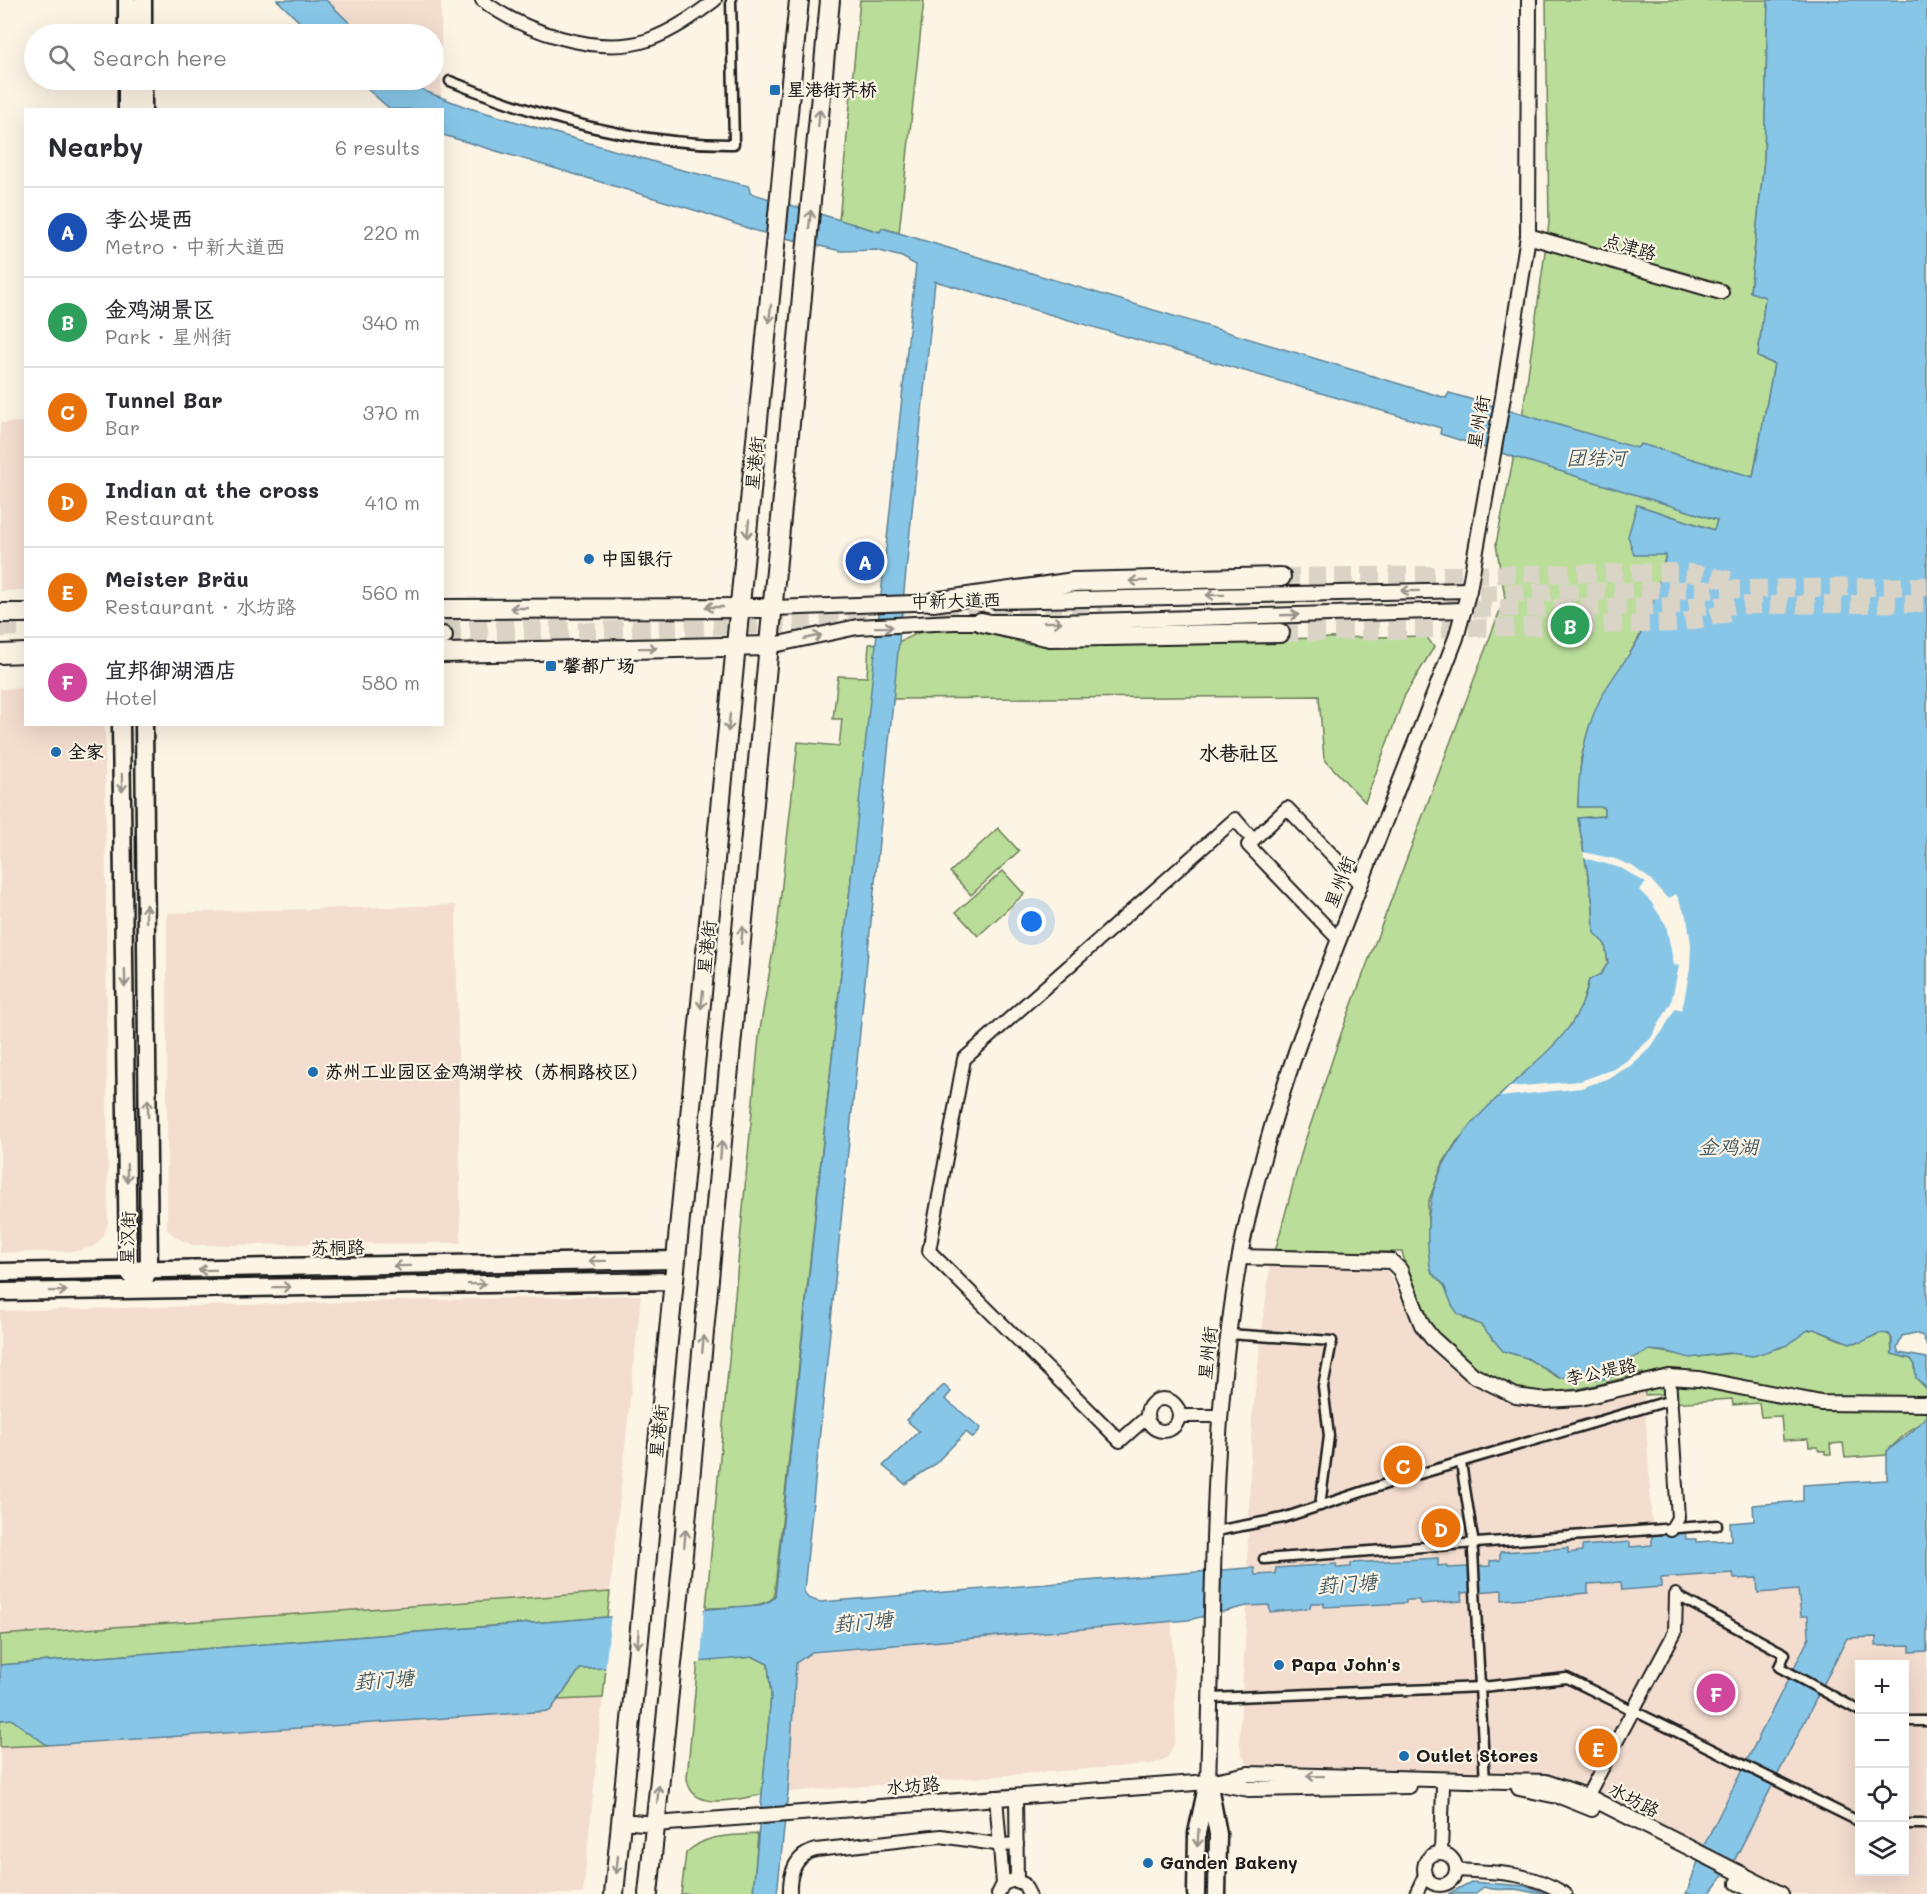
<!DOCTYPE html>
<meta charset="utf-8">
<style>
body{margin:0;font-family:Mali,"LXGW WenKai TC",sans-serif;background:#f2f2f3;color:#2b2b33}
.controls{position:absolute;right:18px;bottom:18px;display:grid;overflow:hidden;border-radius:0px;box-shadow:0 6px 24px #0002}
.controls button{width:54px;height:54px;display:grid;place-items:center;padding:0;border:0;border-bottom:2px solid #e1e1e2;background:#fff;color:#2b2b33;font:30px sans-serif}
.you{position:absolute;left:1032px;top:922px;width:21px;height:21px;margin:-15px;border:4px solid #fff;border-radius:50%;background:#1a73e8;box-shadow:0 0 0 9px #1a73e833}
.badge{display:grid;place-items:center;width:39px;height:39px;border-radius:50%;background:#db2777;color:#fff;font-size:20px;font-weight:700}
.pin{position:absolute;translate:-50% -50%;border:3px solid #fff;box-shadow:0 2px 6px #0006}
.list{margin:0;padding:0;list-style:none}
h2{display:flex;justify-content:space-between;align-items:center;height:78px;margin:0;padding:0 24px;font-size:26px}
h2 small{font-size:20px;font-weight:400;color:#7c7c81}
.list li{display:grid;grid-template-columns:39px 1fr auto;gap:18px;align-items:center;box-sizing:border-box;height:90px;padding:0 24px;border-top:2px solid #e1e1e2}
.list b{display:block;font-size:22px;white-space:nowrap}
.list p{margin:0;font-size:20px;white-space:nowrap;color:#7c7c81}
.list em{font-size:20px;font-style:normal;color:#7c7c81}
.icon{flex:none;width:33px;height:33px;fill:none;stroke:currentColor;stroke-width:2;stroke-linecap:round;stroke-linejoin:round}
.map{position:relative;flex:none;width:1927px;height:1894px;overflow:hidden}
.search{position:absolute;background:#fff;box-shadow:0 6px 24px #0002;left:24px;top:24px;width:420px;height:66px;display:flex;align-items:center;gap:15px;box-sizing:border-box;padding:0 21px;border-radius:33px;color:#7c7c81;font-size:22px}
.panel{position:absolute;background:#fff;box-shadow:0 6px 24px #0002;left:24px;top:108px;width:420px;height:618px;border-radius:0px}
.map>svg:first-child{display:block}
.built{fill:#f3ddcf;fill-rule:evenodd}
.green{fill:#bade99;stroke:#6b7d5a;stroke-width:1.5}
.water{fill:#88c6e8;stroke:#5d8296;stroke-width:1.5}
.pier{fill:#fcf5e5}
.lines{fill:none;stroke-linecap:round;stroke-linejoin:round}
.primary-tunnel{stroke:#dad4c7;stroke-width:18;stroke-dasharray:18 9;stroke-linecap:butt}
.pedestrian-casing{stroke:#1c1c1c;stroke-width:13}
.minor-casing{stroke:#1c1c1c;stroke-width:16}
.tertiary-casing{stroke:#1c1c1c;stroke-width:18}
.secondary-casing{stroke:#1c1c1c;stroke-width:21}
.primary-casing{stroke:#1c1c1c;stroke-width:22}
.pedestrian{stroke:#fcf5e5;stroke-width:8}
.minor{stroke:#fcf5e5;stroke-width:12}
.tertiary{stroke:#fcf5e5;stroke-width:14}
.secondary{stroke:#fcf5e5;stroke-width:16}
.primary{stroke:#fcf5e5;stroke-width:18}
.oneway{stroke:#97938b}
.poi-dot{fill:#1f6fb2;stroke:#fcf5e5;stroke-width:2}
.labels{text-anchor:middle;stroke-width:4.5;stroke-linejoin:round;paint-order:stroke}
.poi-label{font-size:18px;font-weight:bold;fill:#1c1c1c;stroke:#fcf5e5;text-anchor:start}
.street-label{font-size:18px;fill:#1c1c1c;stroke:#fcf5e5}
.water-label{font-size:20px;font-style:italic;fill:#425863;stroke:#fcf5e5}
.neighbourhood-label{font-size:20px;font-weight:bold;fill:#1c1c1c;stroke:#fcf5e5}
</style>
<div class="map">
<svg width="1927" height="1894" viewBox="0 0 1927 1894">
<rect width="100%" height="100%" fill="#fcf5e5"/>
<filter id="ink" filterUnits="userSpaceOnUse"><feTurbulence type="fractalNoise" baseFrequency=".0167" numOctaves="2"/><feDisplacementMap in="SourceGraphic" scale="12" xChannelSelector="R" yChannelSelector="G"/><feConvolveMatrix kernelMatrix="1 2 1 2 8 2 1 2 1" color-interpolation-filters="sRGB"/></filter>
<g filter="url(#ink)">
<g class="built">
<polygon points="326,0 441,0 441,98 427,92 407,80 434,80 434,34 361,34"/>
<polygon points="25,422 25,590 0,591 0,423"/>
<polygon points="25,688 26,724 105,725 108,1223 104,1236 93,1247 77,1251 0,1253 0,689"/>
<polygon points="456,905 461,1243 192,1245 177,1238 167,1230 167,913"/>
<polygon points="1270,1264 1388,1271 1409,1316 1440,1359 1468,1382 1506,1401 1550,1407 1644,1386 1653,1545 1630,1547 1630,1542 1582,1546 1582,1551 1568,1553 1568,1549 1500,1552 1500,1560 1490,1566 1447,1568 1438,1566 1437,1558 1351,1563 1351,1567 1336,1568 1336,1564 1276,1568 1276,1574 1254,1575 1247,1568 1252,1417"/>
<polygon points="641,1295 610,1592 0,1635 0,1311"/>
<polygon points="1733,1573 1734,1579 1757,1578 1758,1593 1799,1590 1801,1616 1808,1615 1809,1638 1704,1845 1584,1789 1518,1775 1259,1767 1248,1764 1243,1758 1239,1741 1247,1606 1270,1605 1270,1611 1310,1608 1310,1603 1324,1603 1325,1607 1405,1603 1406,1600 1420,1600 1420,1604 1461,1601 1461,1593 1503,1590 1502,1600 1588,1593 1588,1584 1621,1582 1622,1590 1661,1587 1660,1578"/>
<polygon points="1172,1621 1176,1732 1174,1745 1167,1758 1153,1764 788,1792 795,1674 796,1663 807,1654"/>
<path d="M1877 1637V1646L1910 1645 1911 1652 1927 1651V1894H1788L1734 1861 1847 1638ZM1860 1664H1904V1872H1860Z"/>
<polygon points="603,1698 583,1894 0,1894 0,1747 550,1711 558,1700"/>
</g>
<g class="green">
<polygon points="860,0 924,0 899,233 882,228 880,232 839,220"/>
<path d="M1546 0H1768L1764 160 1750 291 1765 297 1758 357 1774 364 1753 477 1641 444 1637 448 1624 490 1717 520 1715 530 1637 505 1666 554 1652 610 1638 639 1590 724 1581 758 1578 807 1604 806V816L1578 818 1593 904 1594 932 1605 944 1608 963 1601 974 1589 980 1581 1008 1562 1039 1457 1141 1443 1163 1428 1203V1239L1432 1273 1444 1285 1464 1318 1481 1325 1504 1351 1527 1358 1559 1378 1586 1374 1598 1380 1624 1368 1630 1359 1650 1350 1697 1357 1780 1348 1805 1331 1814 1329C1828 1334 1844 1345 1860 1342 1870 1340 1875 1332 1886 1333L1891 1337 1892 1354 1911 1359 1915 1364 1916 1378 1927 1389C1927 1428 1927 1415 1902 1437 1897 1442 1893 1446 1887 1451V1455L1845 1458 1843 1443 1830 1444 1831 1454H1825V1451H1819L1818 1447H1809L1808 1439 1783 1440 1781 1416 1761 1417 1759 1403 1733 1405 1732 1399 1671 1403 1670 1394 1645 1395 1643 1373C1606 1382 1570 1395 1531 1391 1500 1389 1449 1355 1432 1329 1417 1306 1410 1279 1402 1252H1275L1303 1147 1343 1028 1505 597 1496 544 1523 411 1549 223Z"/>
<path d="M946 627 976 630 1026 644 1426 636 1434 647 1405 695 1365 802 1324 759 1319 696 893 699 876 852H854L774 1597C764 1609 723 1607 706 1608L759 1036 778 920 798 742 839 746 842 719H833L838 676 867 677 869 644 898 642 928 629Z"/>
<polygon points="998,828 1019,851 971,895 950,872"/>
<polygon points="1003,871 1024,894 978,936 956,912"/>
<polygon points="610,1592 607,1617 0,1665 0,1635"/>
<path d="M754 1657 768 1664 771 1695 762 1795C738 1798 691 1814 687 1778L698 1660Z"/>
<polygon points="606,1668 603,1698 558,1700 580,1669"/>
<polygon points="11,1719 47,1745 0,1747 0,1720"/>
<path d="M758 1834 753 1894H681L686 1853C707 1833 731 1836 758 1834Z"/>
</g>
<g class="water">
<polygon points="277,0 326,0 361,34 312,34"/>
<path d="M1768 0H1927V1347L1923 1336 1915 1333 1902 1336 1897 1348 1899 1353 1927 1358V1389L1916 1378 1915 1365 1911 1359 1892 1354V1339L1889 1334 1879 1333 1862 1342 1850 1343 1814 1329 1808 1330 1787 1345 1753 1356 1728 1353 1690 1358 1669 1352 1650 1350 1630 1359 1624 1368 1610 1378 1598 1380 1585 1374 1560 1378 1527 1358 1503 1351 1481 1325 1458 1314 1452 1305 1444 1285 1432 1273 1430 1266C1416 1166 1467 1125 1535 1063 1561 1040 1583 1016 1589 980L1601 974 1608 963 1605 944 1594 933 1593 904 1578 818 1604 816V807H1578C1578 767 1584 728 1604 692 1615 673 1629 657 1639 638 1652 611 1659 583 1666 555H1634L1628 536 1637 505 1714 530 1717 520 1440 434 1441 428 935 281 804 1591 808 1598 820 1602 1247 1568H1254L1255 1575 1275 1574 1276 1568 1336 1564 1337 1568 1351 1567V1563L1438 1558V1566L1447 1565V1568L1490 1566V1561L1500 1560V1552L1568 1548V1553L1582 1551V1546L1630 1542V1547L1652 1545V1535L1685 1532 1686 1539H1696V1542L1731 1540 1730 1523 1754 1521 1753 1505 1803 1501V1485L1887 1480V1451C1898 1443 1922 1425 1927 1414V1651L1910 1652V1645L1876 1646V1637L1847 1638 1734 1861 1709 1894H1686L1704 1845 1809 1638 1808 1616H1801L1798 1590 1758 1593 1757 1578 1734 1579 1733 1573 1661 1578V1587L1622 1590 1621 1582 1588 1584V1593L1502 1600V1590L1461 1593 1462 1601 1420 1604 1419 1600H1406V1603L1324 1607V1603H1311L1310 1608 1270 1612 1269 1605 1247 1606 1188 1620 812 1652 796 1663 788 1792 777 1894H753L771 1695 768 1664 754 1657 639 1667 580 1669 550 1711 47 1745 11 1719 0 1720V1665L760 1605 770 1601 775 1597 916 265 902 257 876 250 841 251 756 231 704 213 443 135 442 110 390 109 357 80H407L427 92 466 107 682 170 749 186 750 193 880 232 882 228 1446 398 1449 393 1637 448 1641 444 1753 477 1774 364 1758 357 1765 297 1750 292 1764 160Z"/>
<polygon points="944,1385 951,1392 945,1399 981,1428 973,1438 966,1432 934,1465 905,1484 883,1466 919,1431 906,1420"/>
<path d="M1471 1882 1525 1886 1547 1894C1535 1894 1525 1890 1513 1889 1502 1889 1495 1891 1484 1887L1474 1894H1448Z"/>
</g>
<g class="pier">
<polygon points="1583,852 1615,859 1632,866 1650,879 1668,899 1676,894 1687,918 1691,944 1690,968 1684,1001 1681,1010 1675,1009 1662,1032 1645,1053 1630,1066 1607,1079 1581,1088 1500,1097 1510,1087 1580,1081 1614,1069 1626,1061 1651,1038 1671,1003 1679,966 1674,965 1666,925 1651,902 1639,890 1646,883 1621,868 1584,858"/>
<polygon points="704,1605 701,1663 605,1671 611,1613"/>
</g>
<g class="lines">
<g class="primary-tunnel">
<polyline points="1281,577 1684,572 1736,581"/>
<polyline points="1452,594 1927,586"/>
<polyline points="939,608 1013,605"/>
<polyline points="1446,609 1927,603"/>
<polyline points="1017,616 1103,614"/>
<polyline points="442,619 576,617"/>
<polyline points="0,628 26,627"/>
<polyline points="1280,633 1678,623 1730,613"/>
<polyline points="443,636 873,621"/>
</g>
<g class="pedestrian-casing">
<g id="pedestrian">
<path d="M450 81C540 118 636 145 734 144L731 0"/>
<polyline points="1229,1334 1332,1341 1323,1387 1329,1436 1320,1506"/>
<polyline points="1461,1463 1474,1545"/>
<polyline points="1216,1531 1283,1518 1389,1483 1671,1400"/>
<polyline points="1473,1551 1485,1783"/>
<polyline points="1264,1559 1717,1525"/>
<polyline points="1676,1595 1785,1654 1779,1667 1860,1711"/>
<polyline points="1211,1698 1482,1687 1567,1678 1860,1822"/>
<polyline points="1904,1721 1927,1721"/>
<polyline points="1904,1824 1927,1824"/>
</g>
</g>
<g class="minor-casing">
<g id="minor">
<path d="M482 0C522 31 598 57 648 40 673 31 694 16 715 0"/>
<polyline points="1339,940 1248,845 1287,808 1360,884"/>
<polyline points="1669,1377 1678,1518 1671,1530"/>
<circle cx="1163" cy="1415" r="16"/>
<polyline points="1179,1416 1221,1416"/>
<polyline points="1147,1417 1120,1441 929,1251 964,1059 1235,819 1253,840"/>
<polyline points="1016,1796 1017,1881"/>
<polyline points="996,1797 1003,1884"/>
<polyline points="1583,1804 1675,1632 1676,1595"/>
<polyline points="1441,1853 1443,1786"/>
<circle cx="1440" cy="1869" r="16"/>
<path d="M1456 1870C1495 1872 1531 1872 1565 1894"/>
<path d="M790 1894C789 1874 795 1855 816 1850L941 1836 1002 1845 1017 1844"/>
<polyline points="998,1894 1003,1884 1014,1880 1024,1884 1029,1894"/>
<polyline points="1416,1894 1425,1875"/>
</g>
</g>
<g class="tertiary-casing">
<g id="tertiary">
<polyline points="1528,236 1721,292"/>
<polyline points="994,601 1469,590"/>
<polyline points="773,608 942,602"/>
<polyline points="769,646 857,627 954,622 1059,622 1464,610"/>
<polyline points="1240,1257 1391,1261 1400,1270 1422,1325 1432,1338 1473,1375 1516,1396 1546,1400 1580,1398 1669,1377 1699,1379 1821,1403 1927,1404"/>
<path d="M1208 1782C1214 1607 1209 1429 1240 1256 1254 1181 1276 1109 1301 1037L1456 638 1469 590 1503 397 1528 236 1529 0"/>
<polyline points="1216,1783 1249,1789 1409,1786"/>
<polyline points="1519,1788 1562,1797 1592,1809"/>
<polyline points="621,1821 655,1824 1208,1782 1248,1774 1546,1782 1587,1796 1781,1894"/>
<polyline points="1738,1883 1760,1894"/>
</g>
</g>
<g class="secondary-casing">
<g id="secondary">
<polyline points="127,0 127,34"/>
<polyline points="143,0 143,34"/>
<polyline points="127,80 127,110"/>
<polyline points="143,80 143,110"/>
<polyline points="121,724 128,1270 133,1278"/>
<polyline points="144,724 149,1270 145,1278"/>
<polyline points="0,1272 676,1260"/>
<polyline points="0,1292 674,1281"/>
<polyline points="1210,1791 1218,1834 1217,1894"/>
<polyline points="1196,1894 1197,1833 1208,1782"/>
</g>
</g>
<g class="primary-casing">
<g id="primary">
<polyline points="933,602 1074,582 1281,577"/>
<polyline points="442,609 773,608"/>
<polyline points="0,613 26,613"/>
<polyline points="981,622 1050,637 1280,633"/>
<polyline points="442,636 443,636"/>
<polyline points="442,653 769,646"/>
<polyline points="0,654 26,653"/>
<polyline points="614,1894 799,0"/>
<polyline points="648,1894 679,1596 830,0"/>
</g>
</g>
<use href="#pedestrian" class="pedestrian"/>
<use href="#minor" class="minor"/>
<use href="#tertiary" class="tertiary"/>
<use href="#secondary" class="secondary"/>
<use href="#primary" class="primary"/>
</g>
<defs><path id="oneway-shaft" d="M-6 0H5M1.5-3L5.5 0L1.5 3" fill="none" stroke-width="1.6" stroke-linecap="round" stroke-linejoin="round" transform="scale(1.5)"/></defs>
<g class="oneway">
<use href="#oneway-shaft" transform="translate(819 118) rotate(-85)"/>
<use href="#oneway-shaft" transform="translate(810 219) rotate(-84)"/>
<use href="#oneway-shaft" transform="translate(770 314) rotate(96)"/>
<use href="#oneway-shaft" transform="translate(748 529) rotate(96)"/>
<use href="#oneway-shaft" transform="translate(1138 581) rotate(179)"/>
<use href="#oneway-shaft" transform="translate(1410 591) rotate(179)"/>
<use href="#oneway-shaft" transform="translate(1215 595) rotate(179)"/>
<use href="#oneway-shaft" transform="translate(714 607) rotate(180)"/>
<use href="#oneway-shaft" transform="translate(519 608) rotate(180)"/>
<use href="#oneway-shaft" transform="translate(1290 615) rotate(-2)"/>
<use href="#oneway-shaft" transform="translate(1053 622)"/>
<use href="#oneway-shaft" transform="translate(884 627) rotate(-1)"/>
<use href="#oneway-shaft" transform="translate(813 637) rotate(-12)"/>
<use href="#oneway-shaft" transform="translate(648 648) rotate(-1)"/>
<use href="#oneway-shaft" transform="translate(729 723) rotate(96)"/>
<use href="#oneway-shaft" transform="translate(122 783) rotate(89)"/>
<use href="#oneway-shaft" transform="translate(146 913) rotate(-91)"/>
<use href="#oneway-shaft" transform="translate(742 935) rotate(-85)"/>
<use href="#oneway-shaft" transform="translate(125 978) rotate(89)"/>
<use href="#oneway-shaft" transform="translate(702 1000) rotate(96)"/>
<use href="#oneway-shaft" transform="translate(148 1108) rotate(-91)"/>
<use href="#oneway-shaft" transform="translate(721 1150) rotate(-85)"/>
<use href="#oneway-shaft" transform="translate(127 1173) rotate(89)"/>
<use href="#oneway-shaft" transform="translate(597 1261) rotate(179)"/>
<use href="#oneway-shaft" transform="translate(402 1266) rotate(179)"/>
<use href="#oneway-shaft" transform="translate(207 1270) rotate(179)"/>
<use href="#oneway-shaft" transform="translate(477 1284) rotate(-1)"/>
<use href="#oneway-shaft" transform="translate(282 1287) rotate(-1)"/>
<use href="#oneway-shaft" transform="translate(58 1291) rotate(-1)"/>
<use href="#oneway-shaft" transform="translate(703 1344) rotate(-85)"/>
<use href="#oneway-shaft" transform="translate(685 1538) rotate(-85)"/>
<use href="#oneway-shaft" transform="translate(638 1639) rotate(94)"/>
<use href="#oneway-shaft" transform="translate(1315 1776) rotate(-179)"/>
<use href="#oneway-shaft" transform="translate(658 1794) rotate(-85)"/>
<use href="#oneway-shaft" transform="translate(1198 1838) rotate(94)"/>
<use href="#oneway-shaft" transform="translate(617 1865) rotate(96)"/>
</g>
</g>
<g class="poi-dot">
<rect x="769" y="84" width="12" height="12" rx="3"/>
<circle cx="589" cy="559" r="6"/>
<rect x="545" y="660" width="12" height="12" rx="3"/>
<circle cx="56" cy="752" r="6"/>
<circle cx="313" cy="1072" r="6"/>
<circle cx="1279" cy="1665" r="6"/>
<circle cx="1404" cy="1756" r="6"/>
<circle cx="1148" cy="1863" r="6"/>
</g>
<g class="labels">
<g class="poi-label">
<text x="787" y="96">星港街荠桥</text>
<text x="601" y="565">中国银行</text>
<text x="563" y="672">馨都广场</text>
<text x="68" y="758">全家</text>
<text x="325" y="1078">苏州工业园区金鸡湖学校（苏桐路校区）</text>
<text x="1291" y="1671">Papa John's</text>
<text x="1416" y="1762">Outlet Stores</text>
<text x="1160" y="1869">Ganden Bakeny</text>
</g>
<g class="street-label">
<text transform="translate(1630 247) rotate(16)" y="6">点津路</text>
<text transform="translate(1479 422) rotate(-80)" y="6">星州街</text>
<text transform="translate(755 463) rotate(-84)" y="6">星港街</text>
<text transform="translate(956 601) rotate(-1)" y="6">中新大道西</text>
<text transform="translate(1340 882) rotate(-69)" y="6">星州街</text>
<text transform="translate(707 947) rotate(-84)" y="6">星港街</text>
<text transform="translate(128 1238) rotate(-89)" y="6">星汉街</text>
<text transform="translate(338 1248) rotate(-1)" y="6">苏桐路</text>
<text transform="translate(1208 1353) rotate(-84)" y="6">星州街</text>
<text transform="translate(1601 1372) rotate(-12)" y="6">李公堤路</text>
<text transform="translate(659 1431) rotate(-84)" y="6">星港街</text>
<text transform="translate(913 1786) rotate(-5)" y="6">水坊路</text>
<text transform="translate(1634 1800) rotate(27)" y="6">水坊路</text>
</g>
<g class="water-label">
<text x="1596" y="465">团结河</text>
<text x="1728" y="1154">金鸡湖</text>
<text transform="translate(1347 1584) rotate(-4)" y="7">葑门塘</text>
<text transform="translate(863 1622) rotate(-5)" y="7">葑门塘</text>
<text transform="translate(384 1680) rotate(-4)" y="7">葑门塘</text>
</g>
<g class="neighbourhood-label">
<text x="1239" y="760">水巷社区</text>
</g>
</g>
</svg>
<div class="controls">
<button>+</button>
<button>−</button>
<button><svg class="icon" aria-label="locate" viewBox="0 0 24 24"><circle cx="12" cy="12" r="6"/><path d="M12 2v4M12 18v4M2 12h4M18 12h4"/></svg></button>
<button><svg class="icon" aria-label="layers" viewBox="0 0 24 24"><path d="M12 4l9 5-9 5-9-5zM3 14l9 5 9-5"/></svg></button>
</div>
<div class="you"></div>
<div class="pin badge" style="left:865px;top:561px;background:#1a4fb4">A</div>
<div class="pin badge" style="left:1570px;top:625px;background:#2e9e5b">B</div>
<div class="pin badge" style="left:1403px;top:1465px;background:#e8710a">C</div>
<div class="pin badge" style="left:1441px;top:1528px;background:#e8710a">D</div>
<div class="pin badge" style="left:1598px;top:1748px;background:#e8710a">E</div>
<div class="pin badge" style="left:1716px;top:1693px;background:#d1479c">F</div>
<div class="search"><svg class="icon" aria-label="search" viewBox="0 0 24 24"><circle cx="10" cy="10" r="6"/><path d="M15 15l6 6"/></svg>Search here</div>
<section class="panel">
<h2>Nearby<small>6 results</small></h2>
<ul class="list">
<li><span class="badge" style="background:#1a4fb4">A</span><div><b>李公堤西</b><p>Metro · 中新大道西</p></div><em>220 m</em></li>
<li><span class="badge" style="background:#2e9e5b">B</span><div><b>金鸡湖景区</b><p>Park · 星州街</p></div><em>340 m</em></li>
<li><span class="badge" style="background:#e8710a">C</span><div><b>Tunnel Bar</b><p>Bar</p></div><em>370 m</em></li>
<li><span class="badge" style="background:#e8710a">D</span><div><b>Indian at the cross</b><p>Restaurant</p></div><em>410 m</em></li>
<li><span class="badge" style="background:#e8710a">E</span><div><b>Meister Bräu</b><p>Restaurant · 水坊路</p></div><em>560 m</em></li>
<li><span class="badge" style="background:#d1479c">F</span><div><b>宜邦御湖酒店</b><p>Hotel</p></div><em>580 m</em></li>
</ul>
</section>
</div>
